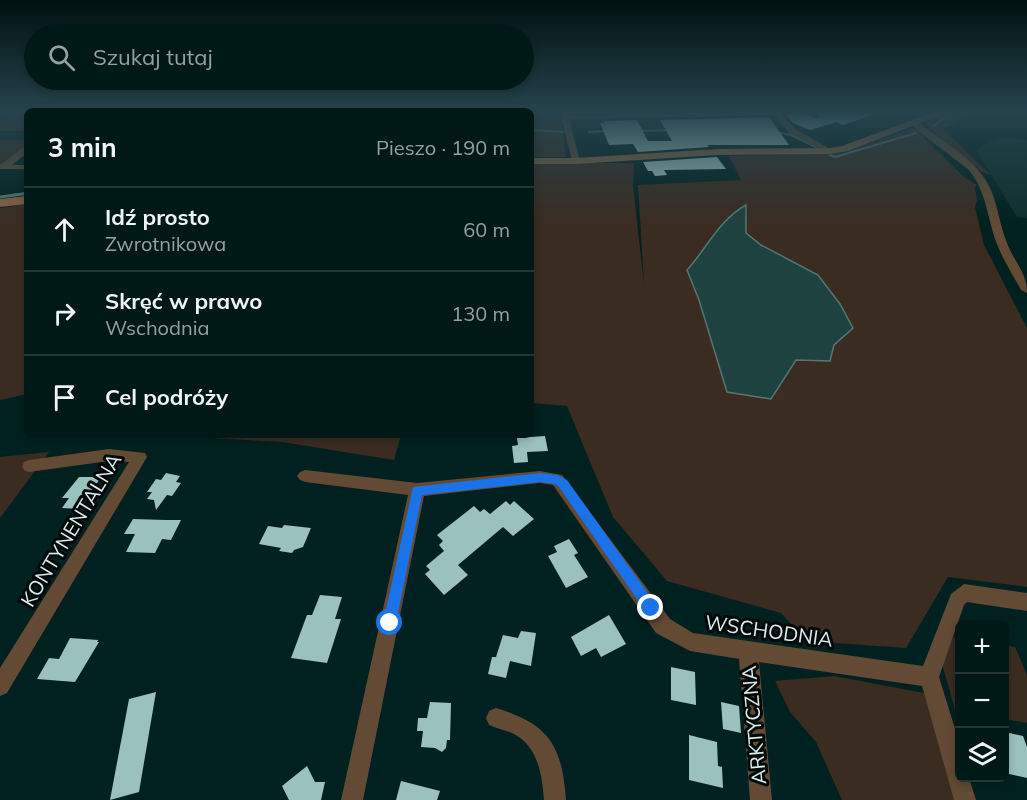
<!DOCTYPE html>
<html lang="pl">
<meta charset="utf-8">
<style>
body{margin:0;font-family:Mulish,sans-serif;background:#0e2624;color:#f1f3f6}
.controls{position:absolute;right:18px;bottom:18px;display:grid;overflow:hidden;border-radius:9px;box-shadow:0 3px 9px #0003}
.controls button{width:54px;height:54px;display:grid;place-items:center;padding:0;border:0;border-bottom:2px solid #223836;background:#001917;color:#f1f3f6;font:30px sans-serif}
.stop{position:absolute;width:18px;height:18px;margin:-14px;border:4px solid #1a73e8;border-radius:50%;background:#fff}
.stop.end{background:#1a73e8;border-color:#fff;box-shadow:0 2px 6px #0008}
.list{margin:0;padding:0;list-style:none}
h2{display:flex;justify-content:space-between;align-items:center;height:78px;margin:0;padding:0 24px;font-size:26px}
h2 small{font-size:20px;font-weight:400;color:#95a0a1}
.list li{display:grid;grid-template-columns:39px 1fr auto;gap:18px;align-items:center;box-sizing:border-box;height:84px;padding:0 24px;border-top:2px solid #223836}
.list b{display:block;font-size:22px;white-space:nowrap}
.list p{margin:0;font-size:20px;white-space:nowrap;color:#95a0a1}
.list em{font-size:20px;font-style:normal;color:#95a0a1}
.icon{flex:none;width:33px;height:33px;fill:none;stroke:currentColor;stroke-width:2;stroke-linecap:round;stroke-linejoin:round}
.map{position:relative;flex:none;width:1027px;height:800px;overflow:hidden}
.search{position:absolute;background:#001917;box-shadow:0 3px 9px #0003;left:24px;top:24px;width:510px;height:66px;display:flex;align-items:center;gap:15px;box-sizing:border-box;padding:0 21px;border-radius:33px;color:#95a0a1;font-size:22px}
.panel{position:absolute;background:#001917;box-shadow:0 3px 9px #0003;left:24px;top:108px;width:510px;height:330px;border-radius:9px}
.map>svg:first-child{display:block}
.built{fill:#0e2f2d}
.green{fill:#3a2c21}
.water{fill:#1e423f;stroke:#577673;stroke-width:1.5}
.lines{fill:none;stroke-linecap:round;stroke-linejoin:round}
.stream-far1{stroke:#577673;stroke-width:2}
.stream{stroke:#577673;stroke-width:3}
.building{fill:#9ac1bd}
.street{fill:#624a35;fill-rule:evenodd}
.secondary{fill:#8a6341;fill-rule:evenodd}
.route{fill:#1a73e8}
.labels{text-anchor:middle;stroke-width:6;stroke-linejoin:round;paint-order:stroke}
.near-street-label{font-size:20px;fill:#dceeec;stroke:#010807}
</style>
<div class="map">
<svg width="1027" height="800" viewBox="0 0 1027 800">
<rect width="100%" height="100%" fill="#00211f"/>
<polygon class="built" points="999,137 1027,140 1027,218 1017,217 976,150"/>
<g class="green">
<polygon points="18,112 27,112 27,131 0,131 0,123"/>
<polygon points="531,112 560,112 566,157 531,157"/>
<polygon points="947,112 977,112 943,129 991,175 982,172 931,130 925,123"/>
<polygon points="911,129 922,132 925,139 964,177 977,185 975,188 977,200 975,207 984,245 1027,328 1027,587 948,577 906,648 807,641 781,613 667,581 613,517 567,406 531,403 531,163 634,163 633,185 644,284 638,185 741,180 729,156 841,153"/>
<polygon points="0,140 27,140 27,146 0,167"/>
<polygon points="27,204 27,394 0,400 0,208"/>
<polygon points="160,435 401,435 394,460 282,442"/>
<polygon points="49,452 0,518 0,457"/>
<polygon points="950,637 959,638 959,711 955,710 941,660"/>
<polygon points="1005,645 1015,647 1027,675 1027,723 1005,719"/>
<polygon points="834,676 924,693 955,800 842,800 816,742 790,712 775,681"/>
</g>
<path class="water" d="M746 205V233L761 245 818 275 840 304 853 328 834 345 830 361 796 360 771 399 727 392 699 300 687 270C707 248 719 220 746 205Z"/>
<g class="lines">
<g class="stream-far1">
<polyline points="934,126 951,112"/>
<polyline points="531,130 563,132"/>
<polyline points="638,131 669,130"/>
<polyline points="589,132 606,131"/>
<polyline points="776,132 791,135 816,147"/>
<polyline points="830,155 835,157 916,133"/>
<polyline points="12,195 27,193"/>
</g>
<polyline class="stream" points="0,197 23,194"/>
</g>
<g class="building">
<polygon points="783,112 800,112 816,118 821,116 813,112 875,112 875,114 843,125 836,122 810,130 793,123"/>
<polygon points="769,117 789,145 707,145 709,147 638,152 633,144 609,145 600,123 604,123 604,121 637,120 648,141 672,141 660,120"/>
<polygon points="717,157 726,169 664,170 667,175 655,176 652,171 648,171 643,162"/>
<polygon points="545,436 548,451 527,452 528,462 514,463 512,446 518,445 517,438"/>
<polygon points="166,473 180,476 176,482 181,483 172,496 167,495 156,510 154,500 147,499 152,492 147,492 156,479 161,480"/>
<polygon points="79,477 101,477 80,509 62,508 69,498 62,498"/>
<polygon points="506,501 510,505 514,501 534,519 513,536 503,527 458,565 468,575 444,595 425,574 430,570 426,566 444,551 439,545 443,541 437,535 474,506 480,512 484,509 490,514"/>
<polygon points="133,519 166,520 181,520 171,540 162,539 155,553 126,552 135,534 124,534"/>
<polygon points="284,525 311,528 303,547 294,550 292,553 279,551 281,548 259,544 268,526 282,528"/>
<polygon points="569,539 578,553 574,555 588,577 566,588 548,556 557,552 554,546"/>
<polygon points="320,595 342,597 335,619 341,619 327,663 291,658 307,615 312,615"/>
<polygon points="609,615 626,644 601,657 596,648 581,656 571,637"/>
<polygon points="521,631 536,633 531,666 510,661 506,678 488,674 492,657 496,657 503,635 518,638"/>
<polygon points="70,638 98,640 97,642 99,642 75,682 37,679 49,658 59,659"/>
<polygon points="671,667 695,672 696,705 671,700"/>
<polygon points="156,692 139,792 110,800 129,699"/>
<polygon points="430,702 451,703 450,740 447,740 446,748 442,752 435,748 421,747 423,731 417,731 418,718 427,718"/>
<polygon points="721,702 739,706 741,733 723,729"/>
<polygon points="1005,732 1023,736 1027,747 1027,778 1005,773"/>
<polygon points="689,735 717,742 718,766 722,767 723,788 689,780"/>
<polygon points="307,766 315,782 325,782 321,800 289,800 282,786"/>
<polygon points="401,781 440,791 437,800 396,800"/>
</g>
<g class="lines">
<g class="street">
<polygon points="560,112 568,112 568,115 780,112 795,129 834,151 827,153 789,133 775,115 569,119 580,161 576,163 572,161"/>
<path d="M912 122H918C943 142 978 160 991 190 998 207 1000 226 1007 243 1014 262 1027 272 1027 293L1021 290C1013 275 1003 260 997 244 987 218 987 192 969 170L912 126Z"/>
<polygon points="24,147 27,147 27,153 12,165 27,165 27,169 0,169 0,165"/>
<polygon points="109,449 145,453 147,457 7,693 0,696 0,668 129,462 109,461 29,472 24,470 22,466 24,462 29,460"/>
<polygon points="305,470 417,483 540,471 562,475 670,619 693,633 923,666 951,594 964,584 1027,593 1027,611 967,602 964,605 939,677 960,745 960,778 969,778 976,800 954,800 922,686 759,662 772,800 750,800 739,659 690,651 656,633 553,485 540,483 424,496 363,800 341,800 408,495 305,482 300,480 297,476 300,472"/>
<path d="M496 708C549 724 562 745 566 800H544C542 775 538 745 512 733 504 730 496 728 489 725L486 718 489 711Z"/>
</g>
<g class="secondary">
<polygon points="934,112 948,112 848,151 830,154 717,155 576,164 531,164 531,158 576,158 717,149 830,148 842,146"/>
<polygon points="27,196 27,204 0,207 0,199"/>
</g>
</g>
<linearGradient id="sky" x2="0" y2="1"><stop stop-color="#001211"/><stop offset="0.5" stop-color="#26434d"/><stop offset="1" stop-color="#26434d" stop-opacity="0"/></linearGradient>
<rect width="1027" height="224" fill="url(#sky)"/>
<polygon class="route" points="540,473 557,475 567,480 655,603 657,608 655,612 651,614 646,612 559,487 555,484 540,482 422,495 396,623 394,628 390,630 385,628 383,623 413,487"/>
<g class="labels">
<g class="near-street-label">
<text transform="translate(71 530) rotate(-59)" y="7">KONTYNENTALNA</text>
<text transform="translate(769 631) rotate(8)" y="7">WSCHODNIA</text>
<text transform="translate(754 725) rotate(-95)" y="7">ARKTYCZNA</text>
</g>
</g>
</svg>
<div class="controls">
<button>+</button>
<button>−</button>
<button><svg class="icon" aria-label="layers" viewBox="0 0 24 24"><path d="M12 4l9 5-9 5-9-5zM3 14l9 5 9-5"/></svg></button>
</div>
<div class="stop" style="left:390px;top:623px"></div>
<div class="stop end" style="left:651px;top:608px"></div>
<div class="search"><svg class="icon" aria-label="search" viewBox="0 0 24 24"><circle cx="10" cy="10" r="6"/><path d="M15 15l6 6"/></svg>Szukaj tutaj</div>
<section class="panel">
<h2>3 min<small>Pieszo · 190 m</small></h2>
<ul class="list">
<li><svg class="icon" aria-label="ahead" viewBox="0 0 24 24"><path d="M12 20V5M6 11l6-6 6 6"/></svg><div><b>Idź prosto</b><p>Zwrotnikowa</p></div><em>60 m</em></li>
<li><svg class="icon" aria-label="right" viewBox="0 0 24 24"><path d="M7 20v-9h11M14 6l5 5-5 5"/></svg><div><b>Skręć w prawo</b><p>Wschodnia</p></div><em>130 m</em></li>
<li><svg class="icon" aria-label="arrive" viewBox="0 0 24 24"><path d="M6 21V4h12l-3 4 3 4H6"/></svg><div><b>Cel podróży</b></div></li>
</ul>
</section>
</div>
